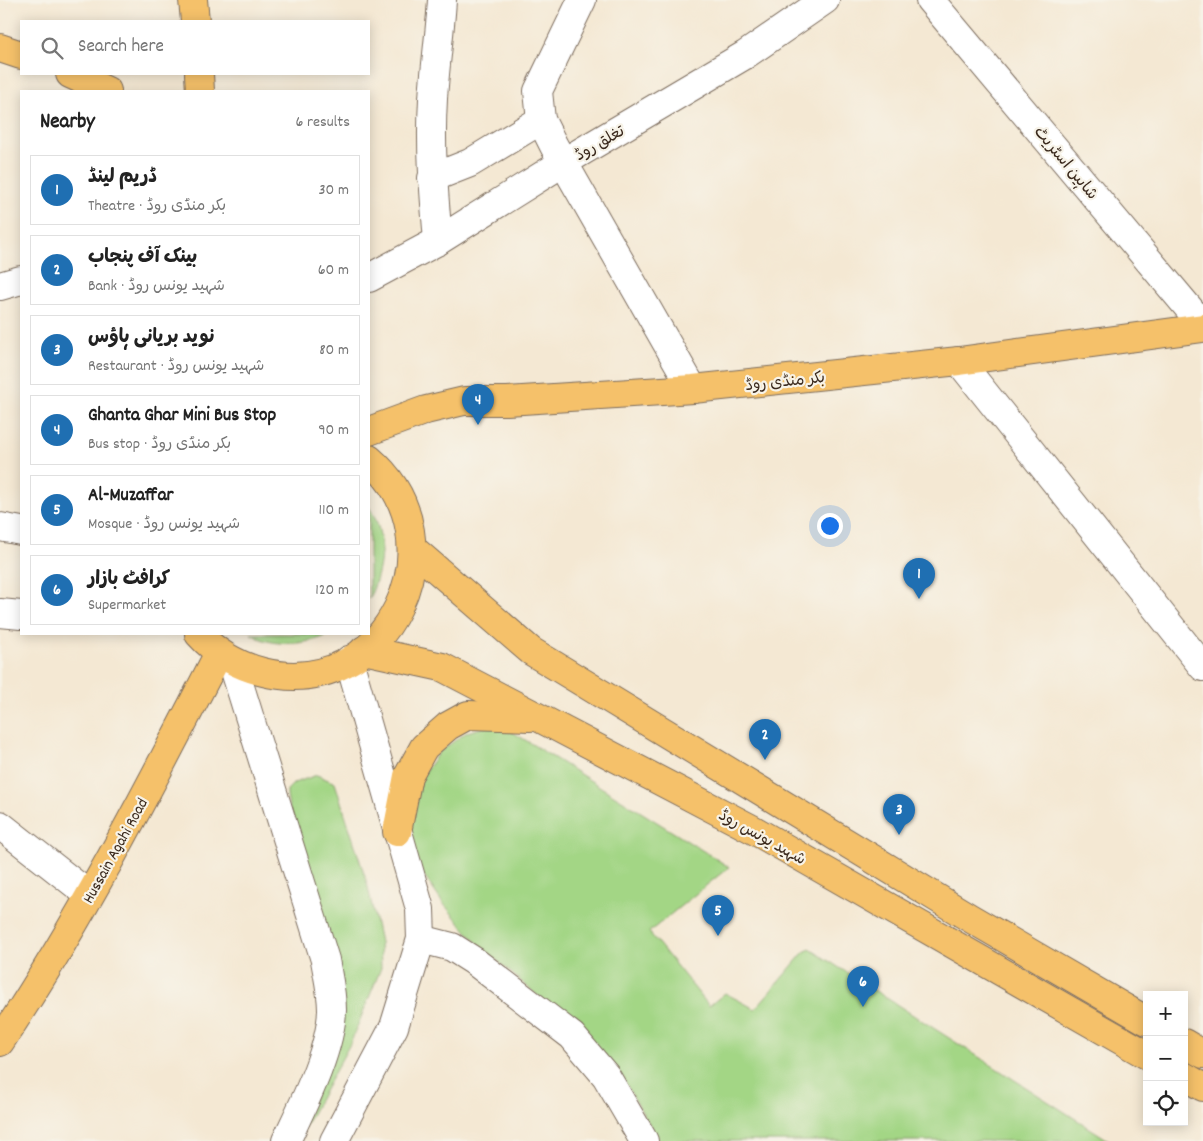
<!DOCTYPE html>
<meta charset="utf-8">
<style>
body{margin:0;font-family:Dekko,"Playpen Sans Arabic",sans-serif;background:#f6f6f6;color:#222}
.controls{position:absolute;right:15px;bottom:15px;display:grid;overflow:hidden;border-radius:0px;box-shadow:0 2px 12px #0003}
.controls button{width:45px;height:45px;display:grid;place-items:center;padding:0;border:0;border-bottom:1px solid #e0e0e0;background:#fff;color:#222;font:25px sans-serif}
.you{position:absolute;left:829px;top:525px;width:18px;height:18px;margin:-12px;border:4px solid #fff;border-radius:50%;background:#1a73e8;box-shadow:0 0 0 8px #1a73e833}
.badge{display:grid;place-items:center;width:32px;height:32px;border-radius:50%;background:#1f6fb2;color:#fff;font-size:16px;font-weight:700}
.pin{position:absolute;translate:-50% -41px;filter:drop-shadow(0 1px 2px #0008)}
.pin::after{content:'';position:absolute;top:26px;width:18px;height:15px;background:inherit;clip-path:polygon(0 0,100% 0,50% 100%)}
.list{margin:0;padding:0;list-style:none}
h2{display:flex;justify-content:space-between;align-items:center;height:65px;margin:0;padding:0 20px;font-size:21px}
h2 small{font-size:16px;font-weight:400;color:#767676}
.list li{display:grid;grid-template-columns:32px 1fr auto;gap:15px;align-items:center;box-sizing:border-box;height:70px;margin:0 10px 10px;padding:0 10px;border:1px solid #e0e0e0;border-radius:0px}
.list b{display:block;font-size:19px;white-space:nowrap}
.list p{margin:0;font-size:16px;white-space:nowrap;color:#767676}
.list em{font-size:16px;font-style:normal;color:#767676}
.icon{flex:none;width:28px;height:28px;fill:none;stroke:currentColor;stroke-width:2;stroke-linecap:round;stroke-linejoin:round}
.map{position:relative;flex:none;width:1203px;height:1141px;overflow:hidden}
.search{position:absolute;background:#fff;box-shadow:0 2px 12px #0003;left:20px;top:20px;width:350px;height:55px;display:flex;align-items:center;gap:12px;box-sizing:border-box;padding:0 18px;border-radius:0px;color:#767676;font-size:19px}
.panel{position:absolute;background:#fff;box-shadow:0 2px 12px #0003;left:20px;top:90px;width:350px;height:545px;border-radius:0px}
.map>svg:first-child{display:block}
.green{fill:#a3d685;stroke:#6f8052}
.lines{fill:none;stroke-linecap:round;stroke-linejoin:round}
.minor-casing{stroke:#7c6c5d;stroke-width:30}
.major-casing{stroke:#7c6c5d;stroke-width:30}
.minor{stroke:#fff;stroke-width:28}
.major{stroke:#f5c16b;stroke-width:28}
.labels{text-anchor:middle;stroke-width:4.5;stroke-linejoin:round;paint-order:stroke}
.street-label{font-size:16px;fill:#3b2a1e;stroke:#f7f3e8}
</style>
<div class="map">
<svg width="1203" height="1141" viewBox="0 0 1203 1141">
<rect width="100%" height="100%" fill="#f7f3e8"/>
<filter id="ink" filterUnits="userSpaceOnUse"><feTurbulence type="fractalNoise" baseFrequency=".02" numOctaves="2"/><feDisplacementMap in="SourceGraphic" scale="10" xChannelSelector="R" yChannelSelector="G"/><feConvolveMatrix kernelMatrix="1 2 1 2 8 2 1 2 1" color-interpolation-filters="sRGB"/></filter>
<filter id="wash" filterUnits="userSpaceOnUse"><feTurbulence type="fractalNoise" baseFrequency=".0096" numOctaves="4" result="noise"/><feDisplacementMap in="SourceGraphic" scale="20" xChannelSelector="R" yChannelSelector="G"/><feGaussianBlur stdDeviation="1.12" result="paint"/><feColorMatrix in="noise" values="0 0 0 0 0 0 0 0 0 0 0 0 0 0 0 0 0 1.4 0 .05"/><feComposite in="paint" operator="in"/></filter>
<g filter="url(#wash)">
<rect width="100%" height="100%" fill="#f4e8d3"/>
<g class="green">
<path d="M369 507C388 536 382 570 369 599Z"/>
<path d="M251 634H330C308 645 273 648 251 634Z"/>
<polygon points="498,723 729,867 649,932 709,1006 725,993 755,1009 804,952 810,949 1110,1141 659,1141 620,1074 586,1038 476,942 442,902 420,870 409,834 421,777 439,752 467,732"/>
<polygon points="317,775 335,783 367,883 380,942 381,968 351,1042 297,1141 334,1048 287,796 287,790 294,783"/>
</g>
</g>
<g filter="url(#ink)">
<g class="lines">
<g class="minor-casing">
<g id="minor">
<polyline points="582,0 538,91 541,120 554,146 693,389"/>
<polyline points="930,0 1203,325"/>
<polyline points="432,178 470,163 541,120"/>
<path d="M438 241C434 194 430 147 433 99 435 66 440 33 442 0"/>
<polyline points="369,278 438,241 564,162 745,55 825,0"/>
<polyline points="0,286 21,280"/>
<polyline points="959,361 1203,667"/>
<polyline points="0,527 21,531"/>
<polyline points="0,613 21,615"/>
<path d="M232 661 325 960C328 977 332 993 332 1010 331 1050 303 1105 286 1141"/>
<polyline points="0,825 89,895"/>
<polyline points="421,939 452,947 474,961 572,1036 606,1076 644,1141"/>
<polyline points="334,1141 394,1027 421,939 420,909 349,660"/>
</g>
</g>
<g class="major-casing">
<g id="major">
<polyline points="193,0 195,21"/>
<polyline points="0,48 21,55"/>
<polyline points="70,74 107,91"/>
<polyline points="199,74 200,91"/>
<polyline points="369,431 426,410 464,401 507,401 693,389 959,361 1203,328"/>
<polyline points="413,549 531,651 970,918 1147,1021"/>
<path d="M199 634C216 653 239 666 263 672 387 703 464 540 369 459"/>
<polyline points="364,650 442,667 752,829 1147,1055"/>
<polyline points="397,832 408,776 424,747 448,726 468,715 530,717"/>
<path d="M0 1042C83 918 151 784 219 653"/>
<polyline points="1184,1043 1203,1054"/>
<polyline points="1184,1076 1203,1087"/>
</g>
</g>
<use href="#minor" class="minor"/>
<use href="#major" class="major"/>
</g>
</g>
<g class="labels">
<g class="street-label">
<text transform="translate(599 142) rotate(-30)" y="6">تغلق روڈ</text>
<text transform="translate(1067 162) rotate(50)" y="6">شاہین اسٹریٹ</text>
<text transform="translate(785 380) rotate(-6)" y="6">بکر منڈی روڈ</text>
<text transform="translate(763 836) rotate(29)" y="6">شہید یونس روڈ</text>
<text transform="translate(114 850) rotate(-61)" y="6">Hussain Agahi Road</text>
</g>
</g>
</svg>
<div class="controls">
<button>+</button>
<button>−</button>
<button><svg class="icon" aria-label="locate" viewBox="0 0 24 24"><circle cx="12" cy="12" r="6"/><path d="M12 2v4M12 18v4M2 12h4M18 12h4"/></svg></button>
</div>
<div class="you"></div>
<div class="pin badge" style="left:919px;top:599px">1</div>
<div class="pin badge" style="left:765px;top:760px">2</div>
<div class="pin badge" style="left:899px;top:835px">3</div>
<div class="pin badge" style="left:478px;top:425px">4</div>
<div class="pin badge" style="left:718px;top:936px">5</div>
<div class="pin badge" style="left:863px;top:1007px">6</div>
<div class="search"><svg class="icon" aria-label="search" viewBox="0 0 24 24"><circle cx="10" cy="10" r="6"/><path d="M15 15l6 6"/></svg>Search here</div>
<section class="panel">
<h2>Nearby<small>6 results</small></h2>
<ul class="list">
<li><span class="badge">1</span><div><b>ڈریم لینڈ</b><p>Theatre · بکر منڈی روڈ</p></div><em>30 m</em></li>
<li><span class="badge">2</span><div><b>بینک آف پنجاب</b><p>Bank · شہید یونس روڈ</p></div><em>60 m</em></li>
<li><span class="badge">3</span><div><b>نوید بریانی ہاؤس</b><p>Restaurant · شہید یونس روڈ</p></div><em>80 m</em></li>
<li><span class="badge">4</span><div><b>Ghanta Ghar Mini Bus Stop</b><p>Bus stop · بکر منڈی روڈ</p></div><em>90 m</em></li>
<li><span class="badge">5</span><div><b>Al-Muzaffar</b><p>Mosque · شہید یونس روڈ</p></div><em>110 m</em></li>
<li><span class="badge">6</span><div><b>کرافٹ بازار</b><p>Supermarket</p></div><em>120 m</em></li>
</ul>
</section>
</div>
